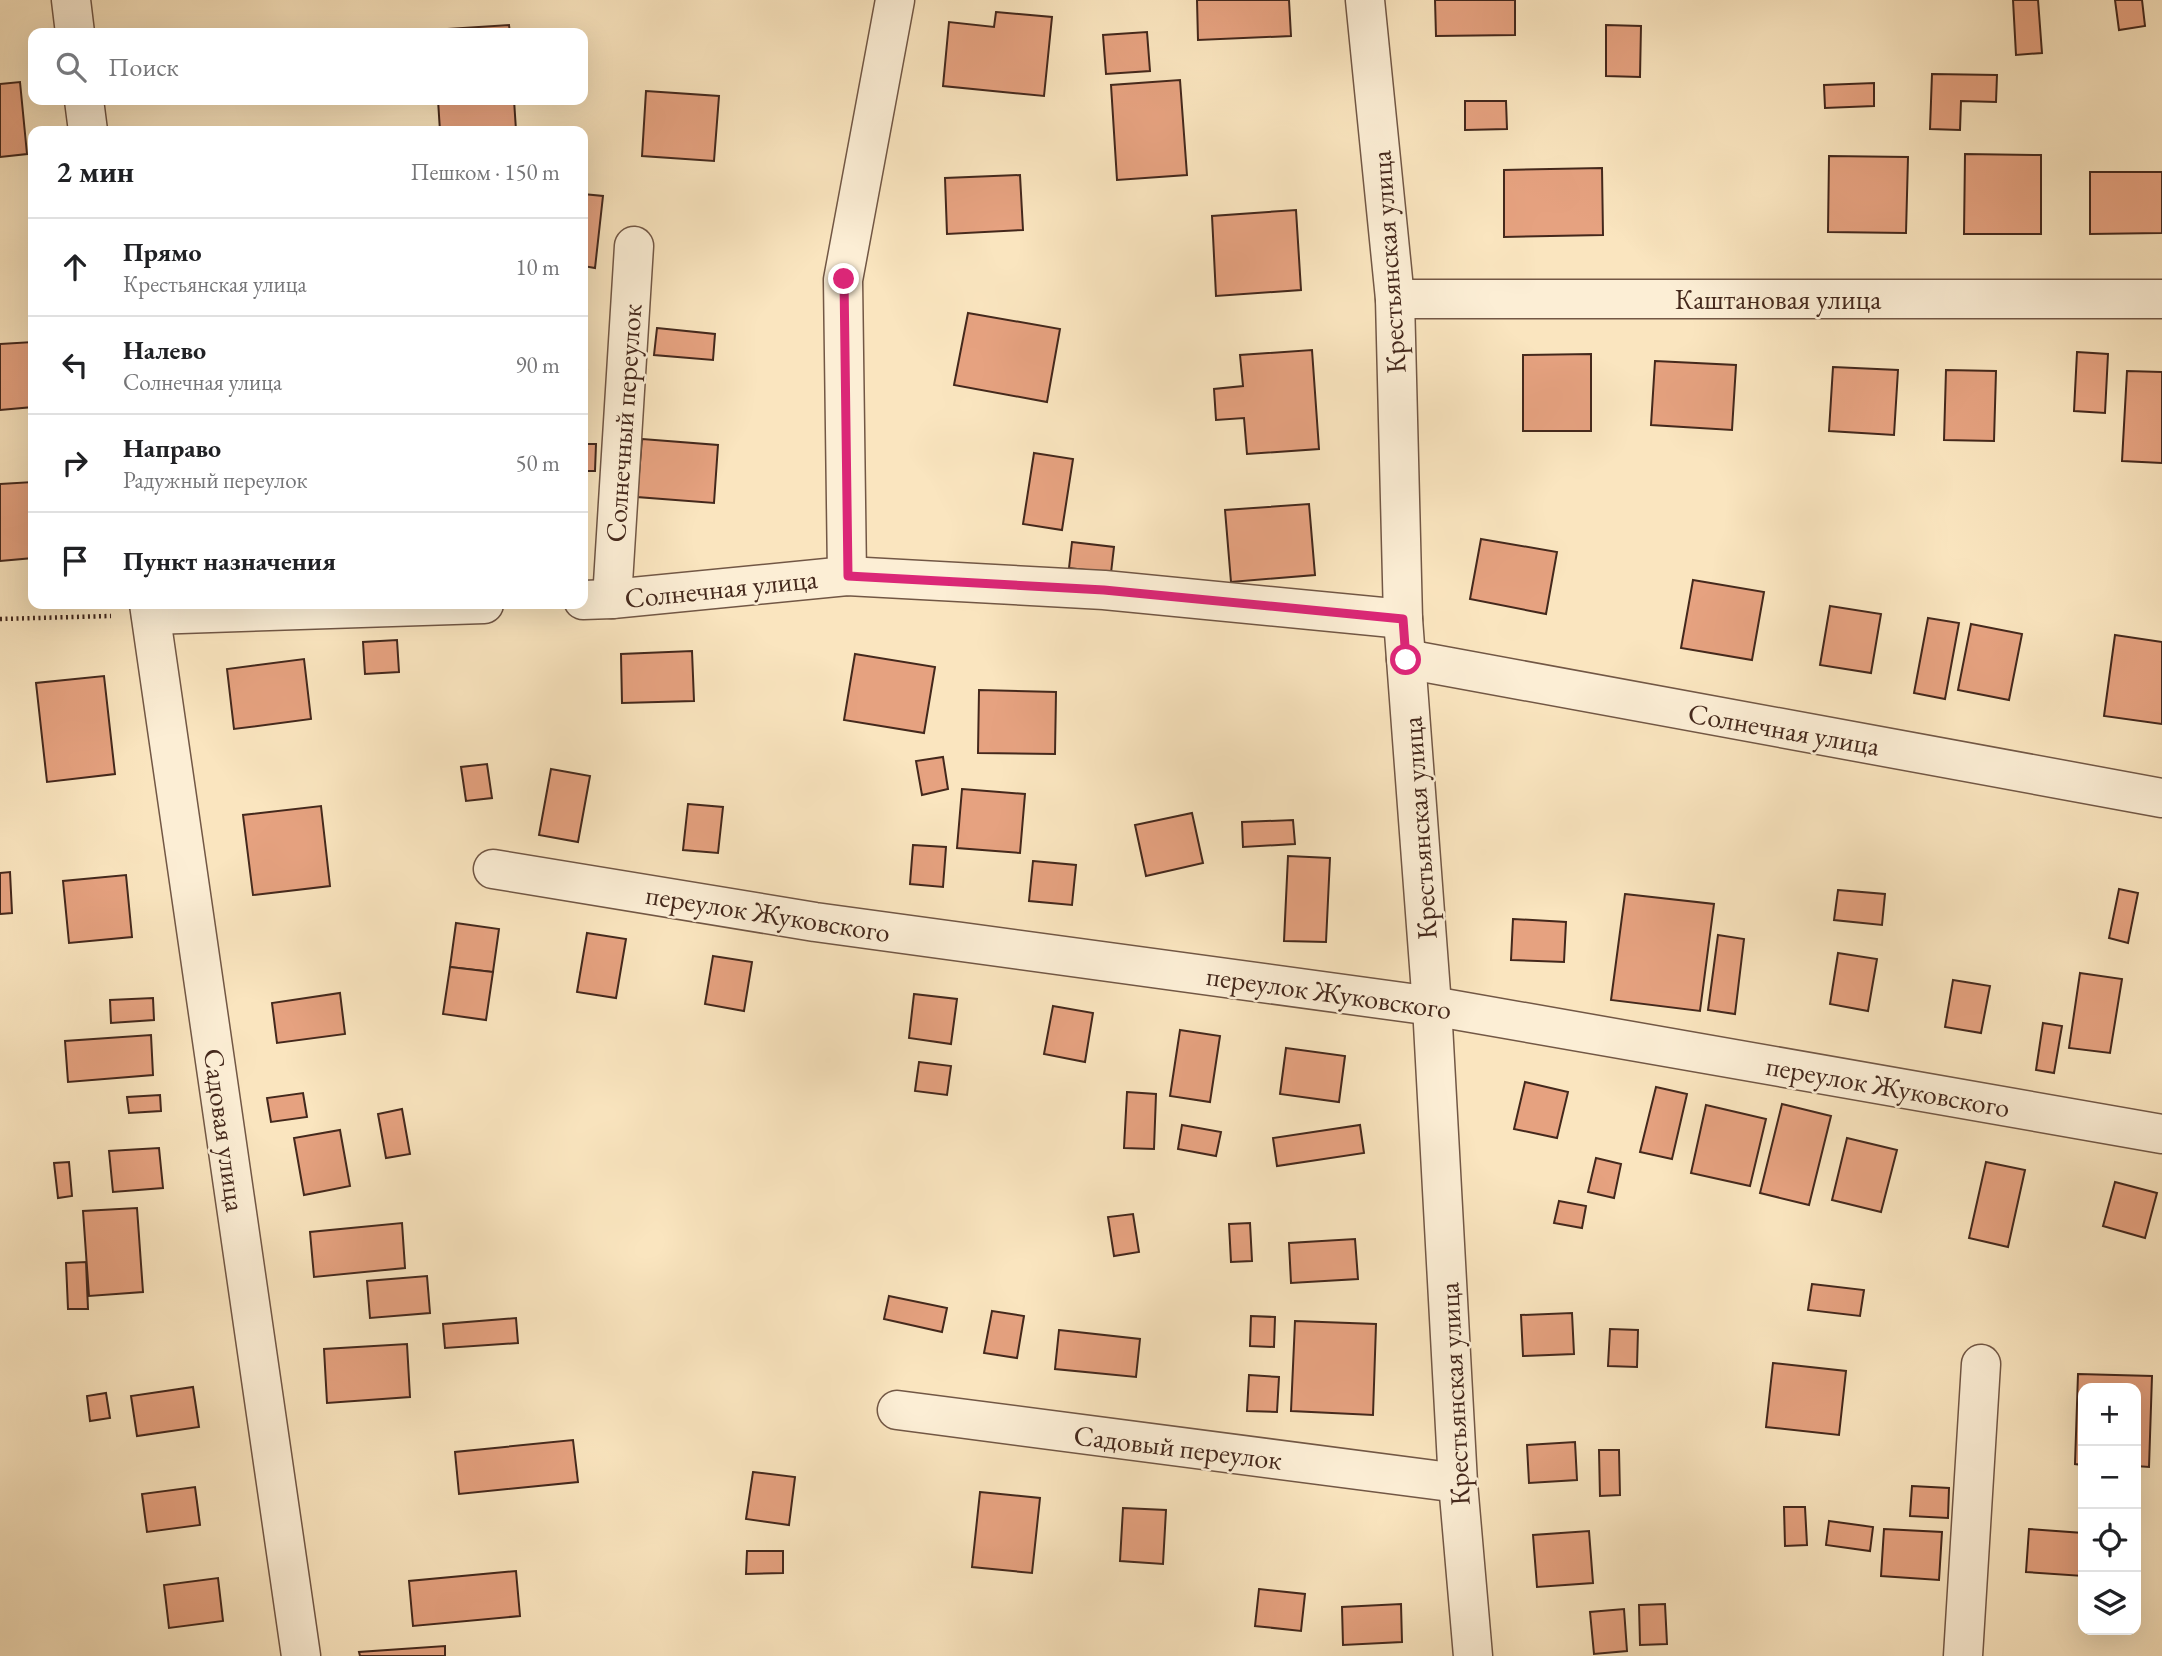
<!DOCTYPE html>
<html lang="ru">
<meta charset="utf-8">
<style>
body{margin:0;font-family:"EB Garamond",serif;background:#f6f6f6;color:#202124}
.controls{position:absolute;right:21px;bottom:21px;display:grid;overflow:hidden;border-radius:14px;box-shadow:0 7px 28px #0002}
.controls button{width:63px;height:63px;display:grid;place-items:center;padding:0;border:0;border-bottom:2px solid #e0e0e0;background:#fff;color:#202124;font:35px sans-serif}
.stop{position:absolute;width:21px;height:21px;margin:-16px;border:5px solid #db2777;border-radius:50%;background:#fff}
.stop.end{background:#db2777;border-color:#fff;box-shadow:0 2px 7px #0008}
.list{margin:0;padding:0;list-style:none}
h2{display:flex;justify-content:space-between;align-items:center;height:91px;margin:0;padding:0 28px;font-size:30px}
h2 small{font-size:23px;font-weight:400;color:#757577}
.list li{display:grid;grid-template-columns:46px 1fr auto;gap:21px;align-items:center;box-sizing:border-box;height:98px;padding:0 28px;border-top:2px solid #e0e0e0}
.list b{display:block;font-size:26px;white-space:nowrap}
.list p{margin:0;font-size:23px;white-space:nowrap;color:#757577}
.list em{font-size:23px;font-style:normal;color:#757577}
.icon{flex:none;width:38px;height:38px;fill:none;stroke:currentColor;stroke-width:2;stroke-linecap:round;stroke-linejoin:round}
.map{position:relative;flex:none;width:2162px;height:1656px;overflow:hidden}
.search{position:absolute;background:#fff;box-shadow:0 7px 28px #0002;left:28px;top:28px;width:560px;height:77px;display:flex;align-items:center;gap:18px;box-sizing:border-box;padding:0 24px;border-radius:14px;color:#757577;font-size:26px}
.panel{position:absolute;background:#fff;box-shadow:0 7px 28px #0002;left:28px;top:126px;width:560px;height:483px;border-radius:14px}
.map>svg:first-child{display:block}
.building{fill:#e6a280;stroke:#44281c;stroke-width:2}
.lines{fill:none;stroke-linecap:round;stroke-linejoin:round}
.minor-casing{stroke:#725745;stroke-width:41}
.path{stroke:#44281c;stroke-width:4.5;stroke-dasharray:2 3.5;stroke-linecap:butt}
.minor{stroke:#fceed5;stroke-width:38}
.route{stroke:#db2777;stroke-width:9}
.labels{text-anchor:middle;stroke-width:5;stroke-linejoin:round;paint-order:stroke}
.street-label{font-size:28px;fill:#44281c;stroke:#fceed5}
</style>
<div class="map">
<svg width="2162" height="1656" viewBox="0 0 2162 1656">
<rect width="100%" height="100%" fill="#fae5bf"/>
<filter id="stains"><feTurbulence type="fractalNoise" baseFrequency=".00286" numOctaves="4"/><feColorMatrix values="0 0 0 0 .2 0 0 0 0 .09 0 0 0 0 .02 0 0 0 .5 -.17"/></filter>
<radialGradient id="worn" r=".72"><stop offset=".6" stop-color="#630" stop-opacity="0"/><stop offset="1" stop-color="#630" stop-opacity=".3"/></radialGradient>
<g class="building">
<polygon points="1197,0 1289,0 1291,36 1198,40"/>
<polygon points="1435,0 1515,0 1515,35 1436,36"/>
<polygon points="2013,0 2038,0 2042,53 2016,55"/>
<polygon points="2115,0 2142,0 2145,26 2119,30"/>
<polygon points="996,12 1052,17 1044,96 943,86 949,22 994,27"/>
<polygon points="509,25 510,33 434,33 433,30"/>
<polygon points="1606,25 1641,26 1640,77 1606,76"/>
<polygon points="1147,32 1150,71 1106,74 1103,35"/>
<polygon points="1932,74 1997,75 1996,102 1961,101 1960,130 1930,129"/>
<polygon points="1180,80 1187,175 1117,180 1111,85"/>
<polygon points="20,82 27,154 0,157 0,84"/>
<polygon points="1874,83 1874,106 1825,108 1824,85"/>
<polygon points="646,91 719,96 714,161 642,156"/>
<polygon points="438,100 514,100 516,130 440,131"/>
<polygon points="1465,101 1506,101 1507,129 1465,130"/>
<polygon points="1965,154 2041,155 2041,234 1964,234"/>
<polygon points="1829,156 1908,157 1906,233 1828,232"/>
<polygon points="1602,168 1603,235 1504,237 1504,170"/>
<polygon points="2090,172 2162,172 2162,233 2090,234"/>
<polygon points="1020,175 1023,230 947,234 945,178"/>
<polygon points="583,194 603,196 595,268 583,266"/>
<polygon points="1296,210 1301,290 1216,296 1212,216"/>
<polygon points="968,313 1060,329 1047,402 954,385"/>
<polygon points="657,328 715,334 713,360 654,355"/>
<polygon points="33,342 33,407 0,410 0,344"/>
<polygon points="1312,350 1319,449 1247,454 1244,418 1216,420 1214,389 1243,386 1240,355"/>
<polygon points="2077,352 2108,354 2105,413 2074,411"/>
<polygon points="1591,354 1591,431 1523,431 1523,355"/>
<polygon points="1655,361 1736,365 1732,430 1651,425"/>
<polygon points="1833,367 1898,370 1894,435 1829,431"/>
<polygon points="583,370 587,370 584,419 583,419"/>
<polygon points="1946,370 1996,371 1994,441 1944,440"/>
<polygon points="2127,371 2162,372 2162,463 2122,461"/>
<polygon points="642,439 718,445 714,503 637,497"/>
<polygon points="583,444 596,444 595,471 583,471"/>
<polygon points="1034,453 1073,459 1062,530 1023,524"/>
<polygon points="33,482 33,558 0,561 0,484"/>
<polygon points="1309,504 1315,575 1231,582 1225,510"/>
<polygon points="1481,539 1557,552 1546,614 1470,599"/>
<polygon points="1072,542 1114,547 1111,573 1069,568"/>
<polygon points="1693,580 1764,592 1752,660 1681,648"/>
<polygon points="1830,606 1881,614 1871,673 1820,665"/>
<polygon points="1928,618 1959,623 1945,699 1914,693"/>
<polygon points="1971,624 2022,634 2009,700 1958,690"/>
<polygon points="2115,635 2162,642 2162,724 2104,716"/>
<polygon points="397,640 399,672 365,674 363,642"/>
<polygon points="692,651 694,701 622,703 621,654"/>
<polygon points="855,654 935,667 924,733 844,720"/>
<polygon points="304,659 311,719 234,729 227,669"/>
<polygon points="104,676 115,774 47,782 36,683"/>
<polygon points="979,690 1056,692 1055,754 978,753"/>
<polygon points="943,757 948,789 922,795 916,761"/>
<polygon points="487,764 492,798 466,801 461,767"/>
<polygon points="551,769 590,776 578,842 539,835"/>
<polygon points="962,789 1025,794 1020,853 957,848"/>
<polygon points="688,804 723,807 718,853 683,850"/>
<polygon points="321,806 330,886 253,895 243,815"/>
<polygon points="1192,813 1203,863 1146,876 1135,825"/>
<polygon points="1293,820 1295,844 1243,847 1242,822"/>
<polygon points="913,845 946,847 943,887 910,884"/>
<polygon points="1288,856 1330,858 1326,942 1284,941"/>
<polygon points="1033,861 1076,865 1072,905 1029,901"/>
<polygon points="10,872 12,913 0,914 0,873"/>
<polygon points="126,875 132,937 69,943 63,881"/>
<polygon points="2119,889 2138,893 2128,943 2109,938"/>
<polygon points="1838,890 1885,894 1882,925 1834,920"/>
<polygon points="1625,894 1714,904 1700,1011 1611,1000"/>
<polygon points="1513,919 1566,922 1564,962 1511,960"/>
<polygon points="456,923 499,929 493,972 450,967"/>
<polygon points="587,933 626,939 616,998 577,992"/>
<polygon points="1718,935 1744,939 1735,1014 1708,1010"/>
<polygon points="1838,953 1877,959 1868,1011 1830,1004"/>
<polygon points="713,956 752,962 744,1011 705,1004"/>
<polygon points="450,967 493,972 486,1020 443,1014"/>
<polygon points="2080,973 2122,979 2110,1053 2069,1048"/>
<polygon points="1953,980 1990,986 1981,1033 1945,1027"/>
<polygon points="340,993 345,1034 277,1043 272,1003"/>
<polygon points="914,994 957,999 951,1044 909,1038"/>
<polygon points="153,998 154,1020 111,1023 110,1000"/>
<polygon points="1053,1006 1093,1013 1085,1062 1044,1054"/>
<polygon points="2043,1023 2062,1026 2054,1073 2036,1070"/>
<polygon points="1180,1030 1220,1036 1210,1102 1170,1096"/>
<polygon points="151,1035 153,1075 68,1082 65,1041"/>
<polygon points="1286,1048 1345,1056 1339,1102 1280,1094"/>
<polygon points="919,1062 951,1066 947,1095 915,1091"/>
<polygon points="1525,1082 1568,1092 1557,1138 1514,1129"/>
<polygon points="1656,1087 1687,1094 1672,1159 1640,1152"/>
<polygon points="1127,1092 1156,1094 1154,1149 1124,1148"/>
<polygon points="303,1093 307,1117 271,1122 267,1098"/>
<polygon points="160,1095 161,1111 129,1113 127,1097"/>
<polygon points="1782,1104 1831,1116 1809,1205 1760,1193"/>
<polygon points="1706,1105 1766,1119 1750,1186 1691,1173"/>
<polygon points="402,1109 410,1154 386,1158 378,1114"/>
<polygon points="1182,1125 1221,1132 1216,1156 1178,1149"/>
<polygon points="1360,1125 1364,1153 1277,1166 1273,1138"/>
<polygon points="340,1130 350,1186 304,1195 294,1138"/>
<polygon points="1847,1138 1897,1150 1881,1212 1832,1200"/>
<polygon points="159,1148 163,1188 113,1192 109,1151"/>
<polygon points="1596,1158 1621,1164 1614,1198 1588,1192"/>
<polygon points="69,1162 72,1196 58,1198 54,1163"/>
<polygon points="1986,1162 2025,1170 2008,1247 1969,1238"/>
<polygon points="2115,1182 2157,1193 2145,1238 2103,1226"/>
<polygon points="1559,1201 1586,1206 1582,1228 1554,1223"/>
<polygon points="137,1208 143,1292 89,1296 83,1211"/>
<polygon points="1133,1214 1139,1252 1114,1256 1108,1217"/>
<polygon points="402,1223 405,1268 314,1277 310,1232"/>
<polygon points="1250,1223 1252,1261 1231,1262 1229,1224"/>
<polygon points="1355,1239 1358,1279 1291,1283 1289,1243"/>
<polygon points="86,1262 88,1309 68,1309 66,1263"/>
<polygon points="427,1276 430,1313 370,1318 367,1281"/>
<polygon points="1812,1284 1864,1290 1860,1316 1808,1310"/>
<polygon points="889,1296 947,1308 942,1332 884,1319"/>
<polygon points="992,1311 1024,1316 1017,1358 984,1353"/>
<polygon points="1572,1313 1574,1354 1523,1356 1521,1315"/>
<polygon points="1251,1316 1275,1317 1274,1347 1250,1346"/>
<polygon points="516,1318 518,1343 445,1348 443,1324"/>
<polygon points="1295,1321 1376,1324 1373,1415 1291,1411"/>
<polygon points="1610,1329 1638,1330 1637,1367 1608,1366"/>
<polygon points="1059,1330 1140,1339 1136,1377 1055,1369"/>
<polygon points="407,1344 410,1397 327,1403 324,1349"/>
<polygon points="1773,1363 1846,1371 1839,1435 1766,1427"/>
<polygon points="2078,1374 2152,1376 2149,1467 2136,1466 2136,1388 2083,1388 2083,1465 2075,1464"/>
<polygon points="1249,1375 1279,1377 1277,1412 1247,1411"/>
<polygon points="193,1387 199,1427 137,1436 131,1396"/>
<polygon points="106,1393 110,1418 90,1421 87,1396"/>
<polygon points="573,1440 578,1482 459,1494 455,1452"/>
<polygon points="1575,1442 1577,1480 1529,1483 1527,1445"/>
<polygon points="1599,1450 1619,1450 1620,1495 1600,1496"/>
<polygon points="753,1472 795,1477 789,1525 746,1519"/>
<polygon points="1912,1486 1949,1488 1948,1518 1910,1516"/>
<polygon points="195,1487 200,1525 147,1532 142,1494"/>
<polygon points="980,1492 1040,1498 1032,1573 972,1567"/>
<polygon points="1784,1507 1805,1507 1807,1545 1785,1546"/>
<polygon points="1123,1508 1166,1510 1163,1564 1120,1561"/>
<polygon points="1829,1521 1873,1527 1870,1551 1826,1545"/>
<polygon points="1884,1529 1942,1532 1939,1580 1881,1576"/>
<polygon points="2029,1529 2083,1533 2083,1576 2026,1572"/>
<polygon points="1589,1531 1593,1583 1537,1587 1533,1535"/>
<polygon points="747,1551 783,1551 783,1573 746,1574"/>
<polygon points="516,1571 520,1616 413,1626 409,1581"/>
<polygon points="218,1578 223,1621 169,1628 164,1585"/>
<polygon points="1259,1589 1305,1594 1301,1631 1255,1626"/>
<polygon points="1401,1604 1402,1642 1343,1645 1342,1607"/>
<polygon points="1665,1604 1667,1644 1640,1645 1639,1605"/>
<polygon points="1624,1609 1627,1651 1594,1654 1590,1612"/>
<polygon points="445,1646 445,1656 360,1656 359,1652"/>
</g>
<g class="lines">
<g class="minor-casing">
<g id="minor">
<polyline points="71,0 75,33"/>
<polyline points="1365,0 1395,299 1403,619 1432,1006 1458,1483 1473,1656"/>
<polyline points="84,100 88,131"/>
<polyline points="1395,299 2162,299"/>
<polyline points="847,576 843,280 895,0"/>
<polyline points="612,599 634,246"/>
<polyline points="583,600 612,599 847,576 1104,590 1403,619"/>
<polyline points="149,604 301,1656"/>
<polyline points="151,615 484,604"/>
<polyline points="1406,659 2162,798"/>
<polyline points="493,869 815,922 1432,1006 2162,1134"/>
<polyline points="897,1410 1458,1483"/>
<polyline points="1963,1656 1981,1364"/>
</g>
</g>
<polyline class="path" points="0,619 111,616"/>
<use href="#minor" class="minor"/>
</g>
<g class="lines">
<polyline class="route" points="844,279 848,576 1104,590 1403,619 1406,660"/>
</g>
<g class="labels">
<g class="street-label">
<text transform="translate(1388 262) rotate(-94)" y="10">Крестьянская улица</text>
<text x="1778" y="309">Каштановая улица</text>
<text transform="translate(623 423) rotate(-86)" y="10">Солнечный переулок</text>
<text transform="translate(721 588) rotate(-6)" y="10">Солнечная улица</text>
<text transform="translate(1784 729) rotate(10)" y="10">Солнечная улица</text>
<text transform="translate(1419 828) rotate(-94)" y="10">Крестьянская улица</text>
<text transform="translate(768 913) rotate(9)" y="10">переулок Жуковского</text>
<text transform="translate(1329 992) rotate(8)" y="10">переулок Жуковского</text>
<text transform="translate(1888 1086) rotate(10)" y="10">переулок Жуковского</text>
<text transform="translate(225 1130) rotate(82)" y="10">Садовая улица</text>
<text transform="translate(1454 1394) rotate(-93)" y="10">Крестьянская улица</text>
<text transform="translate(1178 1447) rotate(7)" y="10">Садовый переулок</text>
</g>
</g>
<rect width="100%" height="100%" filter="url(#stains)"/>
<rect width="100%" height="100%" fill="url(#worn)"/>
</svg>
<div class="controls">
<button>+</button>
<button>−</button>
<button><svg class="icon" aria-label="locate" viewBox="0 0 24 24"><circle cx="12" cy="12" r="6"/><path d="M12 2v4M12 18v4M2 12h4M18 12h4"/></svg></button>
<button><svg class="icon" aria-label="layers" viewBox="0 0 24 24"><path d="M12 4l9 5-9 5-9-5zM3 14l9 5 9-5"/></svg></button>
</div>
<div class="stop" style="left:1406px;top:660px"></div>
<div class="stop end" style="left:844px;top:279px"></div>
<div class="search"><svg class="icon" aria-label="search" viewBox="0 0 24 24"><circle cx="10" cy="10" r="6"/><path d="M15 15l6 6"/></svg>Поиск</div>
<section class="panel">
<h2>2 мин<small>Пешком · 150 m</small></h2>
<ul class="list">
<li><svg class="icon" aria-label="ahead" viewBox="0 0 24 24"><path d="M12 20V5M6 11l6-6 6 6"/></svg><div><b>Прямо</b><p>Крестьянская улица</p></div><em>10 m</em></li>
<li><svg class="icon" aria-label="left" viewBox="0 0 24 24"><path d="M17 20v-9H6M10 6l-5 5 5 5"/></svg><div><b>Налево</b><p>Солнечная улица</p></div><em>90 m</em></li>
<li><svg class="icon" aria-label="right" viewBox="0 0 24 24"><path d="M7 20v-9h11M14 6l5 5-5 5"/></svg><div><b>Направо</b><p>Радужный переулок</p></div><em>50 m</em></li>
<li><svg class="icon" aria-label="arrive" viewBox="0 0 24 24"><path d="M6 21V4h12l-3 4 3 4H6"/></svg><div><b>Пункт назначения</b></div></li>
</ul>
</section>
</div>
